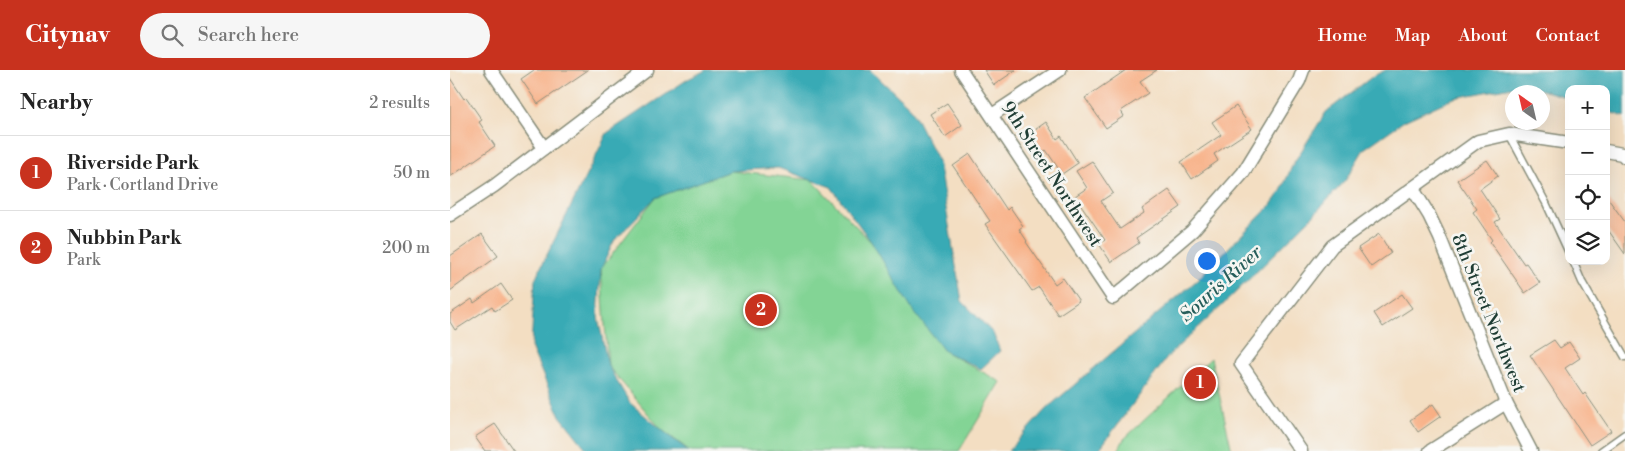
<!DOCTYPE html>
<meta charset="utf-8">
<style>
body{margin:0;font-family:"Libre Bodoni",serif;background:#f6f6f6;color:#222}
.controls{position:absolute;right:15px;top:15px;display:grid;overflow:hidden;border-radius:10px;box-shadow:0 5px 20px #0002}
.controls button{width:45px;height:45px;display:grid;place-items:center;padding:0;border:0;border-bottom:1px solid #e0e0e0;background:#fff;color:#222;font:25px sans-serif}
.compass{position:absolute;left:1055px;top:15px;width:45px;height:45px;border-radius:50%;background:#fff;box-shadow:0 5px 20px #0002;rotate:326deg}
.you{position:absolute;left:756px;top:190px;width:18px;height:18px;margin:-12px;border:4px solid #fff;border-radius:50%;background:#1a73e8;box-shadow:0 0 0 8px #1a73e833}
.badge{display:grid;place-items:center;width:32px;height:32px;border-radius:50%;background:#c8321e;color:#fff;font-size:16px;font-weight:700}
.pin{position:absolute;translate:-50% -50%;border:2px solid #fff;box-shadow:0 1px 5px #0006}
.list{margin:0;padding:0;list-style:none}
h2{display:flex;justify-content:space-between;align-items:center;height:65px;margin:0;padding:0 20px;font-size:21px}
h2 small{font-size:16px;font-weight:400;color:#767676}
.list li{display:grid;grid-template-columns:32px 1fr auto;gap:15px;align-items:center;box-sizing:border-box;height:75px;padding:0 20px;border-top:1px solid #e0e0e0}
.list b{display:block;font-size:19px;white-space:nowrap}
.list p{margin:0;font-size:16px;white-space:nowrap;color:#767676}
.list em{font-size:16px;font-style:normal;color:#767676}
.icon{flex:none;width:28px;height:28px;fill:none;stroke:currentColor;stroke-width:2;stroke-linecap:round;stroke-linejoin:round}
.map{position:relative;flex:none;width:1175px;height:381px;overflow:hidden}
header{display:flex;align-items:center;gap:30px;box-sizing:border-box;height:70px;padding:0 25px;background:#c8321e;color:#fff}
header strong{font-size:24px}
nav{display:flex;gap:28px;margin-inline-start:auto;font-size:18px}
.search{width:350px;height:45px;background:#f6f6f6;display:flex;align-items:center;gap:12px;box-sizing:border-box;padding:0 18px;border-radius:28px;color:#767676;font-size:19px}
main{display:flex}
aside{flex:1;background:#fff}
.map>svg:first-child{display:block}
.green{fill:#83d495;stroke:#518864}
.water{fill:#39aab5;stroke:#2c7474}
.building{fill:#f8af84}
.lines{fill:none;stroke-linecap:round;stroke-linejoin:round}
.lane-casing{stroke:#898e7b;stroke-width:9}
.street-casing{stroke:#898e7b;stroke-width:15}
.lane{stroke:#fff;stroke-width:6}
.street{stroke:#fff;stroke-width:12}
.labels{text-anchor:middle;stroke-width:5;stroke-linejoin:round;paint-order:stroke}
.street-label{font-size:18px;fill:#1f3d34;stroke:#f6f6f2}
.water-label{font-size:19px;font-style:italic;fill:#275e5b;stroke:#f6f6f2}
</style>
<header>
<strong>Citynav</strong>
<div class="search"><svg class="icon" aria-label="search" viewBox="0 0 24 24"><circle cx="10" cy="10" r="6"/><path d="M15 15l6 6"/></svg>Search here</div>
<nav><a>Home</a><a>Map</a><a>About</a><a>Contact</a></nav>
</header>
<main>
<aside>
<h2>Nearby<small>2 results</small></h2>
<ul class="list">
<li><span class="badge">1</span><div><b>Riverside Park</b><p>Park · Cortland Drive</p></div><em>50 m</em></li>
<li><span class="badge">2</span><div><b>Nubbin Park</b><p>Park</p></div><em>200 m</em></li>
</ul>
</aside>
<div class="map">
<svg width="1175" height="381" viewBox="0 0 1175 381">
<rect width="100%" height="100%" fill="#f6f6f2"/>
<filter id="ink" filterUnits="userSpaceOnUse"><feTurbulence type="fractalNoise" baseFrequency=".02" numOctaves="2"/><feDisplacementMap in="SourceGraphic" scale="10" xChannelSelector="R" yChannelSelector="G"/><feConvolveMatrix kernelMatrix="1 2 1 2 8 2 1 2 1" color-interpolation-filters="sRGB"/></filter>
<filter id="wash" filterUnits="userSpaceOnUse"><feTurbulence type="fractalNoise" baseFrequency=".0096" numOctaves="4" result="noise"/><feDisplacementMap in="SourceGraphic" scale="20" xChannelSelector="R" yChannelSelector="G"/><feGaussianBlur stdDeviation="1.12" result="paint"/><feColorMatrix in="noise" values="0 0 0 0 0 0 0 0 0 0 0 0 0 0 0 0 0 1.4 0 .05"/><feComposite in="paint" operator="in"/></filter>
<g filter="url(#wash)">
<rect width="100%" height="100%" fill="#f3dec2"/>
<g class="green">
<polygon points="280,101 362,110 422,173 494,281 551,312 509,381 240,381 211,359 158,296 151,199 205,128"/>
<polygon points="761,288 782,381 668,381 674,369"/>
</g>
<g class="water">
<polygon points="256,0 420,0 461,38 488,91 512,231 543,263 550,281 531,299 494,281 461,238 422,173 381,117 328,98 280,101 205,128 164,171 151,199 148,247 158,296 180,333 223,369 239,381 138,381 110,346 81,277 85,209 157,63 238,9"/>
<polygon points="936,0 1175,0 1175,47 1156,41 1156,19 1119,19 1119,28 1073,15 1004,28 954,51 914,79 895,111 860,149 776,232 720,284 648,381 558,381 596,339 746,211 820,136 831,121 843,94 876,42 923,6"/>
</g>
<g id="blocks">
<g class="building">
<polygon points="84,0 138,0 88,34 71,9"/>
<polygon points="534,0 566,0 544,15"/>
<polygon points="676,0 707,0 690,11 698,23 671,41 674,46 656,58 635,28"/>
<polygon points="0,8 14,29 16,27 32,50 29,52 45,76 0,107"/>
<polygon points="497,33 512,55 495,67 480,44"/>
<polygon points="786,36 802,59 764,84 768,91 742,109 731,92 771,65 762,52"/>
<polygon points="596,52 607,69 611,66 628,93 612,104 596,80 592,83 579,64"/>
<polygon points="520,84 557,140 560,137 573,156 569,159 577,171 576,172 605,214 613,208 629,231 608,245 589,217 582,221 535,154 540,151 503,96"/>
<polygon points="1037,90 1048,106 1030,119 1050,149 1045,152 1074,194 1076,193 1090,213 1075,223 1040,172 1042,170 1023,142 1027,139 1007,110"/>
<polygon points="642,91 663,123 651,131 670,159 694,143 692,139 719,120 731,137 686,168 689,173 661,192 649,174 655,170 625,126 637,118 626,101"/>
<polygon points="1156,126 1175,152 1175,184 1156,157"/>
<polygon points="32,164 48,186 0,221 0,186"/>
<polygon points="929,164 941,183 921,197 908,178"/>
<polygon points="51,214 62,230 45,241 42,236 5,260 0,252 0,244 22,229 24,233"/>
<polygon points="952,224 962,238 933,257 924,243"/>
<polygon points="1104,270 1110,278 1119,272 1130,288 1115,298 1133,325 1135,323 1161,361 1140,375 1080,285"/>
<polygon points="983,334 991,346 968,362 960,350"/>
<polygon points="45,354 64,381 35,381 25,367"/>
</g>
</g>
</g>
<g filter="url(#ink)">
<use href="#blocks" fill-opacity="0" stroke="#898e7b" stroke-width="1"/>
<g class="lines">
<g class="lane-casing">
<g id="lane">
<polyline points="1059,64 1096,133 1119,183"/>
<polyline points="1123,191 1132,212 1175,287"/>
<polyline points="1151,381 1175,364"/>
</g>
</g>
<g class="street-casing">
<g id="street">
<polyline points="41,0 94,78"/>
<polyline points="511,0 663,228 742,161 793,103 849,11 853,0"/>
<polyline points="542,45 610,0"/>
<polyline points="1156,81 1172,84 1175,87"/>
<polyline points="963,119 979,145 990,168 1056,333 1081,381"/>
<polyline points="0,145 44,116 197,0"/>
<polyline points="851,381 791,294 882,176 1028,71 1059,64 1119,73"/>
<polyline points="980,381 1056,333"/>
</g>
</g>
<use href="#lane" class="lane"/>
<use href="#street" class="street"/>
</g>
</g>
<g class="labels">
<g class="street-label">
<text transform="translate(602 104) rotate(57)" y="6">9th Street Northwest</text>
<text transform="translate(1039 243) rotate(68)" y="6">8th Street Northwest</text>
</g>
<g class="water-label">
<text transform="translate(770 213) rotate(-42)" y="7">Souris River</text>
</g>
</g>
</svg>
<div class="controls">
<button>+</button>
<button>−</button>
<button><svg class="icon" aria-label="locate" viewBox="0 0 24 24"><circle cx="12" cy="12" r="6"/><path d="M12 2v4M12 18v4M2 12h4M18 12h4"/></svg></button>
<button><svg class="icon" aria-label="layers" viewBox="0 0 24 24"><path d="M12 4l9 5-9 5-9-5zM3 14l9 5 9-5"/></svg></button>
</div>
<svg class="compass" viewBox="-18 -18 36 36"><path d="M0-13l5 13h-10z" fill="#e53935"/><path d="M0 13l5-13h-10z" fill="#767676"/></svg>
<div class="you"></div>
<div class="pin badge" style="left:750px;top:313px">1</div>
<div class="pin badge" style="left:311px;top:240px">2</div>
</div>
</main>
